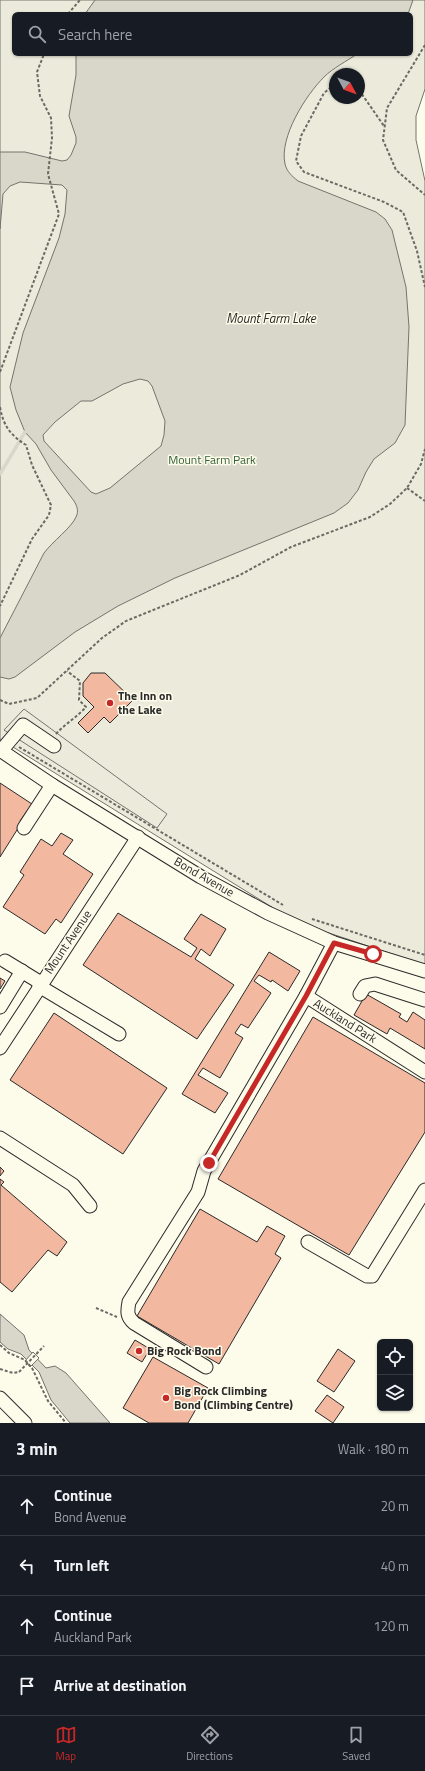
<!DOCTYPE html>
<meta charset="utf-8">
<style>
body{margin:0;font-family:"Titillium Web",sans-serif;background:#20242c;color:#f1f3f6}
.controls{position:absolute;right:12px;bottom:12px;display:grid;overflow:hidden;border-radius:6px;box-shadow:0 1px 3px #0004}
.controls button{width:36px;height:36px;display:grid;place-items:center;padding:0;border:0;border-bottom:1px solid #363941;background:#171b24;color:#f1f3f6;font:20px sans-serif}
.compass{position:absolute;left:329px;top:68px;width:36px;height:36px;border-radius:50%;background:#171b24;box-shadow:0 1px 3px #0004;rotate:131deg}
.stop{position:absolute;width:12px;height:12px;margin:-9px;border:3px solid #c62828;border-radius:50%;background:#fff}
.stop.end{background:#c62828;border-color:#fff;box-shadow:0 1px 4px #0008}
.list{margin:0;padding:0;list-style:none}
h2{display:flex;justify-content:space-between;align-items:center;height:52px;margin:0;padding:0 16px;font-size:17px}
h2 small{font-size:13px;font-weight:400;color:#9ea1a6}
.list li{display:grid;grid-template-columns:26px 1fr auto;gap:12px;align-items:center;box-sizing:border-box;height:60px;padding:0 16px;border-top:1px solid #363941}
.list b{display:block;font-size:15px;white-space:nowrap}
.list p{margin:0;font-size:13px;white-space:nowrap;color:#9ea1a6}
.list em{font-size:13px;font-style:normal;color:#9ea1a6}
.icon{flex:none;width:22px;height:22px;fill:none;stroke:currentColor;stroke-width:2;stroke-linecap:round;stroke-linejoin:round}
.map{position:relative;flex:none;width:425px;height:1423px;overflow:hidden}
.search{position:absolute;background:#171b24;box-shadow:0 1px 3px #0004;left:12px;right:12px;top:12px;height:44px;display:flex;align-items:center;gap:10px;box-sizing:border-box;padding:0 14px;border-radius:6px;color:#9ea1a6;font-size:15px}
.sheet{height:292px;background:#171b24}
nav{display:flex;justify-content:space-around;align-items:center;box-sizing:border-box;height:56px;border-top:1px solid #363941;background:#171b24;font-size:11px;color:#9ea1a6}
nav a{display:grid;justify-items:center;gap:2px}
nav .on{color:#c62828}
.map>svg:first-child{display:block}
.green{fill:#ecebdb;stroke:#74746e;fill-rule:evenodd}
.parking{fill:#eceadb;stroke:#74746e}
.water{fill:#d8d7c9;stroke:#74746e;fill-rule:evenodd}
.pier{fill:#fdfbea;stroke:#74746e}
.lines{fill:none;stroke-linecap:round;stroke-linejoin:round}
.stream{stroke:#d8d7c9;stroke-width:3.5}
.building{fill:#f2b8a0;stroke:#2b2b2b}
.minor-casing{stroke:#2b2b2b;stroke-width:15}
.path{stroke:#6a6964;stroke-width:2;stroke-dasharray:3 2;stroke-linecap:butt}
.minor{stroke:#fdfbea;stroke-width:13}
.path-bridge{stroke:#6a6964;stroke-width:2;stroke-dasharray:3 2;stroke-linecap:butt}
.route{stroke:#c62828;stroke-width:5}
.poi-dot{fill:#c62828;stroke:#fdfbea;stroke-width:1.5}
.labels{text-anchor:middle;stroke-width:3;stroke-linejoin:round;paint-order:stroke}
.park-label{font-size:12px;fill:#34623c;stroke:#fdfbea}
.poi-label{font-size:12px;font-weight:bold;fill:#2b2b2b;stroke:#fdfbea;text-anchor:start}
.street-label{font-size:12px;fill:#2b2b2b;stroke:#fdfbea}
.water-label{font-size:13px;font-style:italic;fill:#2b2b2b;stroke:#fdfbea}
</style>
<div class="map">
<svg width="425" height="1423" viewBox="0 0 425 1423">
<rect width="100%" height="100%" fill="#fdfbea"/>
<path class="green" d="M0 0H425V89L416 116V140L425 181V965L296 922 0 739ZM14 14H411V54H14ZM335 74H359V98H335Z"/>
<polygon class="parking" points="24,709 167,814 157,828 4,730"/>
<g class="water">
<polygon points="95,0 413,0 408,14 85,14"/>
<path d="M76 54H357C347 61 333 68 324 77 306 95 279 137 285 164 287 172 292 176 298 181L376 212 385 219 392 230 406 287 409 327 405 425 395 443 374 459 366 472 358 490 348 503 334 513 175 578 118 606 75 632 15 677 9 679 0 677V638L44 553C52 542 72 527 76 517 79 511 77 506 74 501L51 470 36 444 25 432 16 410 10 387 23 333 59 238 65 214 67 190 62 185 20 182 10 186 3 194 0 229V152H25L62 161 67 160 71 155 76 143V137L69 116 76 75ZM140 379 148 381 152 386 165 421 164 435 161 446 110 488 96 494 91 492 44 441 43 435 55 422 81 401H92L123 384Z"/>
<polygon points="0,1314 24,1335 29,1350 46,1368 55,1366 66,1373 110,1423 70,1423 51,1400 39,1372 21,1354 8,1349 0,1342"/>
</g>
<polygon class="pier" points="33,1352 39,1358 30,1367 25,1361"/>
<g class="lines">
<polyline class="stream" points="0,474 25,432"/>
</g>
<g class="building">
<polygon points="91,673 105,673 133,700 110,723 104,717 88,733 78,723 94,707 83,696 83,683"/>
<polygon points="0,783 32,804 20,821 22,822 0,857"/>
<polygon points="61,833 73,840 63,854 93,874 61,923 56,919 45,934 3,907 24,875 20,872 41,839 52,846"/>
<polygon points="118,913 191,957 197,948 184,939 201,914 226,929 210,956 201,949 195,959 234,985 197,1039 83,965"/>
<polygon points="269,952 300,971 288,991 272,980 271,982 259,975 254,981 271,993 248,1028 241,1024 235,1033 243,1038 220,1078 203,1068 198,1075 228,1093 215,1113 182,1094"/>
<polygon points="0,978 5,981 0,989"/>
<polygon points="366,994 401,1014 399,1017 407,1022 413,1012 425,1020 425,1049 390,1028 387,1034 354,1015"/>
<polygon points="54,1013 167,1088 123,1154 10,1080"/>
<polygon points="313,1017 425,1083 425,1132 349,1255 218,1179"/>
<polygon points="0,1167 4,1171 0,1176"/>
<polygon points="0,1179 4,1182 1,1185 67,1242 57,1256 48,1250 12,1292 0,1282"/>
<polygon points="200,1209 257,1242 267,1226 285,1236 275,1254 281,1258 219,1364 137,1316"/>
<polygon points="135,1340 150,1349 142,1362 127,1353"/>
<polygon points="338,1349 355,1361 334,1392 317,1381"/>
<polygon points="153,1357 208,1388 188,1423 149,1423 123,1408"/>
<polygon points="327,1395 344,1407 333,1423 315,1411"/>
</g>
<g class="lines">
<g class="minor-casing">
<g id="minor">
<polyline points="0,750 52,785 201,877 268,913 334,943 425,971"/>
<polyline points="1,751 23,725 54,746"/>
<polyline points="24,828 52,785"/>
<polyline points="5,961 41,983"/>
<polyline points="39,986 119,1034"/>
<polyline points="360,994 365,986 375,984 425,1000"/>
<polyline points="306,996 334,943"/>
<polyline points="0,1007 22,971"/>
<polyline points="0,1048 138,837"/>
<polyline points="0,1138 73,1185 90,1206"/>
<polyline points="308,1242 367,1276 372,1276 425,1190"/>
<path d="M206 1367 134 1323C127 1317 127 1312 129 1302L198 1192 204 1171 306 996 425 1072"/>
<polyline points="0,1398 25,1423"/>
</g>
</g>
<g class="path">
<polyline points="68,14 80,0"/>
<polyline points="425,45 387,108 383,140 396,170 425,195"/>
<polyline points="335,84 324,93 301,136 296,161 304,172 384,202 403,212 417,251 425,287"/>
<polyline points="359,90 384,126"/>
<polyline points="0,372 59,214 48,174 52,138 51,118 40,96 37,72 44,54"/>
<path d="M0 407C3 425 10 435 26 445L32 465 51 505 49 515 32 539 0 606"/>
<polyline points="407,488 425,501"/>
<polyline points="0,700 9,704 37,698 102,638 126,621 240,575 291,547 370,517 390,504 407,488 421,464 425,449"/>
<path d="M56 734C65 724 77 717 86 707L79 700 80 681 67 671"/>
<polyline points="19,747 283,905"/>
<polyline points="312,919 425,955"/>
<polyline points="96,1308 117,1317"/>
<polyline points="0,1345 9,1353 25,1360 32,1368 48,1401 66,1423"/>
<polyline points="0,1369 13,1373 19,1372"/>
</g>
<use href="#minor" class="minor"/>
<polyline class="path-bridge" points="19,1372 44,1346"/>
</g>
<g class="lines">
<polyline class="route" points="209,1163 306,996 334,943 373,954"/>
</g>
<g class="poi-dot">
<circle cx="110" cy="703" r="4"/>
<circle cx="139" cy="1351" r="4"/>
<circle cx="166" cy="1398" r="4"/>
</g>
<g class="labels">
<g class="park-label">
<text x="212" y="464">Mount Farm Park</text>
</g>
<g class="poi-label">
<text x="118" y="700">The Inn on<tspan x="118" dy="14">the Lake</tspan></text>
<text x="147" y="1355">Big Rock Bond</text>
<text x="174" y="1395">Big Rock Climbing<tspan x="174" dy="14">Bond (Climbing Centre)</tspan></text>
</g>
<g class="street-label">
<text transform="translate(204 877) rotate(30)" y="4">Bond Avenue</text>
<text transform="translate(68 942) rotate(-56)" y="4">Mount Avenue</text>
<text transform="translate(345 1021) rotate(32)" y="4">Auckland Park</text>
</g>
<g class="water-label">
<text x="271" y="323">Mount Farm Lake</text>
</g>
</g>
</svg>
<div class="controls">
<button><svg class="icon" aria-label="locate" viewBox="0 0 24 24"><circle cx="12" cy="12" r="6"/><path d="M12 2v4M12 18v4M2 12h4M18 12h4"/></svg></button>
<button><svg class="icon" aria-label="layers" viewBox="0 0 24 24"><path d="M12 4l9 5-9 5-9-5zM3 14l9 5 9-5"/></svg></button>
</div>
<svg class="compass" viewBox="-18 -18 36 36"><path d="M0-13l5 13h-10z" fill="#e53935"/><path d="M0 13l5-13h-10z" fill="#9ea1a6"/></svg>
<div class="stop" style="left:373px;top:954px"></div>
<div class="stop end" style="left:209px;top:1163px"></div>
<div class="search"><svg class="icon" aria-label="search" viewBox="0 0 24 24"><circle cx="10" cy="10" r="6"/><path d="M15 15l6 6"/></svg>Search here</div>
</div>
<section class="sheet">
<h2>3 min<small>Walk · 180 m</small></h2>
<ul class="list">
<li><svg class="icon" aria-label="ahead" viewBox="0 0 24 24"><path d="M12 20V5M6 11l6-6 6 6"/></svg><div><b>Continue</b><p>Bond Avenue</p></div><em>20 m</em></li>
<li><svg class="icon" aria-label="left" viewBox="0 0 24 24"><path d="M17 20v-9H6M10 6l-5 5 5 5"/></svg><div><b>Turn left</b></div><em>40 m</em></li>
<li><svg class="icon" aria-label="ahead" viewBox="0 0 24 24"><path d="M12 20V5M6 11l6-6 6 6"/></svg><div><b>Continue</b><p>Auckland Park</p></div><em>120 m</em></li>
<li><svg class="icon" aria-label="arrive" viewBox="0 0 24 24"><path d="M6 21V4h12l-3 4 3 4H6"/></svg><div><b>Arrive at destination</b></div></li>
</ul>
</section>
<nav>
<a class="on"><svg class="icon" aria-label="map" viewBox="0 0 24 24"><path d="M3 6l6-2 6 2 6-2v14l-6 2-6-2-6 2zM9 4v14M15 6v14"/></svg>Map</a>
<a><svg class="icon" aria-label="directions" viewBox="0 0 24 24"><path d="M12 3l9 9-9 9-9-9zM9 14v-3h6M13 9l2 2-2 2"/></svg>Directions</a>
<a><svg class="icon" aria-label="saved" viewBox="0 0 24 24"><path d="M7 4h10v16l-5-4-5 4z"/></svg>Saved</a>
</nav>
